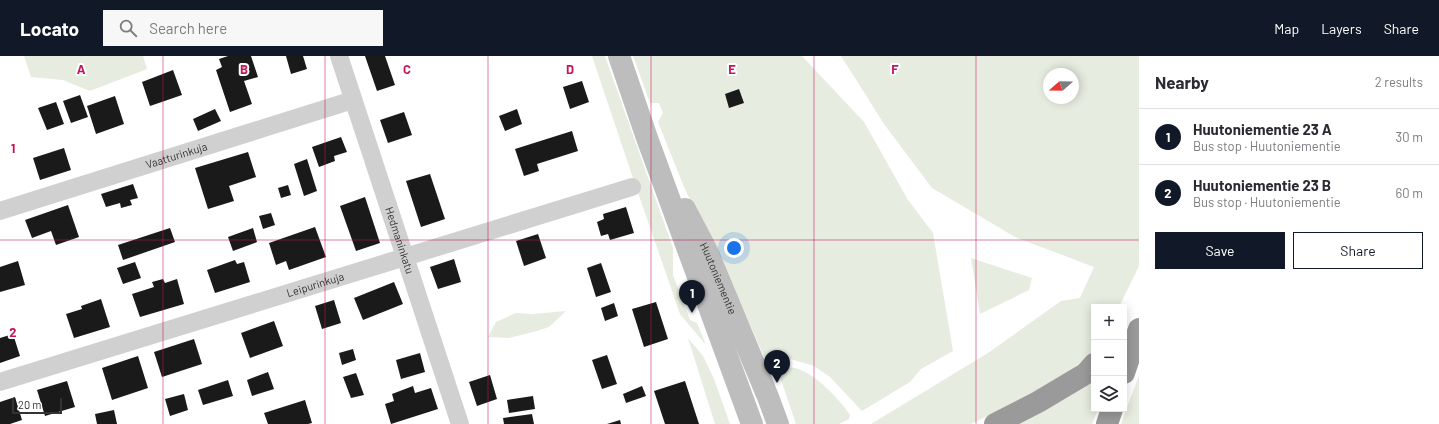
<!DOCTYPE html>
<meta charset="utf-8">
<style>
body{margin:0;font-family:Barlow,sans-serif;background:#f7f7f7;color:#2b2b33}
.controls{position:absolute;right:12px;bottom:12px;display:grid;overflow:hidden;border-radius:0px;box-shadow:0 2px 10px #0003}
.controls button{width:36px;height:36px;display:grid;place-items:center;padding:0;border:0;border-bottom:1px solid #e1e1e2;background:#fff;color:#2b2b33;font:20px sans-serif}
.compass{position:absolute;left:1043px;top:12px;width:36px;height:36px;border-radius:50%;background:#fff;box-shadow:0 2px 10px #0003;rotate:250deg}
.scale{position:absolute;left:12px;bottom:10px;width:50px;box-sizing:border-box;padding-left:4px;border:2px solid #333;border-top:0;font-size:11px;line-height:14px;white-space:nowrap;color:#333;-webkit-text-stroke:3px #fff;paint-order:stroke}
.you{position:absolute;left:734px;top:192px;width:14px;height:14px;margin:-10px;border:3px solid #fff;border-radius:50%;background:#1a73e8;box-shadow:0 0 0 6px #1a73e833}
.badge{display:grid;place-items:center;width:26px;height:26px;border-radius:50%;background:#111827;color:#fff;font-size:13px;font-weight:700}
.pin{position:absolute;translate:-50% -33px;filter:drop-shadow(0 1px 2px #0008)}
.pin::after{content:'';position:absolute;top:21px;width:14px;height:12px;background:inherit;clip-path:polygon(0 0,100% 0,50% 100%)}
.list{margin:0;padding:0;list-style:none}
h2{display:flex;justify-content:space-between;align-items:center;height:52px;margin:0;padding:0 16px;font-size:17px}
h2 small{font-size:13px;font-weight:400;color:#7c7c81}
.list li{display:grid;grid-template-columns:26px 1fr auto;gap:12px;align-items:center;box-sizing:border-box;height:56px;padding:0 16px;border-top:1px solid #e1e1e2}
.list b{display:block;font-size:15px;white-space:nowrap}
.list p{margin:0;font-size:13px;white-space:nowrap;color:#7c7c81}
.list em{font-size:13px;font-style:normal;color:#7c7c81}
.actions{display:flex;gap:8px;padding:12px 16px}
.actions a{flex:1;padding:9px 0;border:1px solid #111827;border-radius:0px;text-align:center;font-size:14px;color:#111827}
.actions .main{background:#111827;color:#fff}
.icon{flex:none;width:22px;height:22px;fill:none;stroke:currentColor;stroke-width:2;stroke-linecap:round;stroke-linejoin:round}
.map{position:relative;flex:none;width:1139px;height:368px;overflow:hidden}
header{display:flex;align-items:center;gap:24px;box-sizing:border-box;height:56px;padding:0 20px;background:#111827;color:#fff}
header strong{font-size:19px}
nav{display:flex;gap:22px;margin-inline-start:auto;font-size:14px}
.search{width:280px;height:36px;background:#f7f7f7;display:flex;align-items:center;gap:10px;box-sizing:border-box;padding:0 14px;border-radius:0px;color:#7c7c81;font-size:15px}
main{display:flex}
aside{flex:1;background:#fff}
.map>svg:first-child{display:block}
.green{fill:#e6ecdf;fill-rule:evenodd}
.building{fill:#1a1a1a}
.lines{fill:none;stroke-linecap:round;stroke-linejoin:round}
.street{stroke:#d0d0d0;stroke-width:18}
.secondary{stroke:#bdbdbd;stroke-width:22}
.highway{stroke:#9a9a9a;stroke-width:22}
.grid{fill:none;stroke:#c2185b;stroke-width:1;stroke-opacity:0.55}
.labels{text-anchor:middle;stroke-width:4;stroke-linejoin:round;paint-order:stroke}
.street-label{font-size:11px;fill:#333;stroke:#fff}
.grid-label{font-size:13px;text-anchor:middle;font-weight:bold;fill:#c2185b;stroke:#fff;stroke-width:4;stroke-linejoin:round;paint-order:stroke}
</style>
<header>
<strong>Locato</strong>
<div class="search"><svg class="icon" aria-label="search" viewBox="0 0 24 24"><circle cx="10" cy="10" r="6"/><path d="M15 15l6 6"/></svg>Search here</div>
<nav><a>Map</a><a>Layers</a><a>Share</a></nav>
</header>
<main>
<div class="map">
<svg width="1139" height="368" viewBox="0 0 1139 368">
<rect width="100%" height="100%" fill="#fff"/>
<g class="green">
<polygon points="24,0 143,0 147,13 90,35 63,24 31,21"/>
<polygon points="592,0 605,0 673,192 673,219 690,264 697,267 706,289 680,258 635,128"/>
<polygon points="633,0 802,0 864,66 908,144 933,177 953,295 921,313 910,326 862,355 830,321 814,310 787,302 765,303 747,262 684,131 658,66 663,57 659,47 650,47"/>
<path d="M841 0H1139V210L1119 251H1094V294L1071 315 1042 334 971 368H871L988 297 1061 245 1080 242 1094 211 1015 181 932 132 884 68ZM1049 18H1073V42H1049Z"/>
<polygon points="971,202 1032,222 1029,234 980,258"/>
<polygon points="566,255 549,271 537,275 509,282 488,281 496,266 516,257 532,258"/>
<polygon points="688,282 703,300 714,323 730,368 715,368"/>
<path d="M777 312C782 311 790 311 795 312 816 318 838 342 850 359L849 363 839 368H796Z"/>
<polygon points="1139,319 1139,368 1121,368"/>
<path d="M1094 320V353H1098L1092 368H1015C1043 355 1072 342 1094 320Z"/>
</g>
<g class="building">
<polygon points="228,0 251,0 258,21 244,25 252,48 230,56 216,14 222,11 219,3"/>
<polygon points="286,0 303,0 307,13 291,18"/>
<polygon points="365,0 385,0 395,29 377,35"/>
<polygon points="173,14 182,39 150,50 142,26"/>
<polygon points="582,25 589,46 570,53 563,31"/>
<polygon points="739,33 744,47 729,52 725,38"/>
<polygon points="80,39 88,61 71,67 63,45"/>
<polygon points="115,40 124,68 96,78 87,50"/>
<polygon points="56,46 64,68 47,74 38,52"/>
<polygon points="215,53 221,65 198,75 193,63"/>
<polygon points="517,53 522,68 505,75 499,60"/>
<polygon points="404,56 412,79 388,87 380,64"/>
<polygon points="572,75 578,95 537,108 539,115 524,120 515,93"/>
<polygon points="341,81 347,96 334,100 335,105 319,111 312,91"/>
<polygon points="64,92 71,114 40,124 33,102"/>
<polygon points="248,96 256,121 229,130 234,145 208,153 195,112"/>
<polygon points="307,103 317,135 304,140 294,108"/>
<polygon points="430,118 445,163 421,171 406,125"/>
<polygon points="133,128 138,142 130,144 132,149 121,152 120,147 106,151 101,138"/>
<polygon points="288,129 291,139 281,142 278,132"/>
<polygon points="365,141 380,187 356,195 340,150"/>
<polygon points="68,149 79,181 56,189 51,175 32,182 25,164"/>
<polygon points="626,151 634,177 610,184 608,178 601,180 597,166 604,163 603,158"/>
<polygon points="271,157 275,169 263,173 259,160"/>
<polygon points="315,171 326,201 289,214 286,205 276,209 269,187"/>
<polygon points="170,172 175,186 123,204 118,189"/>
<polygon points="253,172 257,186 233,195 228,181"/>
<polygon points="538,178 546,202 524,210 516,185"/>
<polygon points="454,203 461,226 438,233 430,211"/>
<polygon points="235,204 237,208 244,206 250,226 215,237 207,214"/>
<polygon points="18,205 25,229 0,236 0,211"/>
<polygon points="135,206 141,222 123,228 117,212"/>
<polygon points="601,207 611,236 596,241 587,212"/>
<polygon points="163,223 165,227 177,223 184,248 140,261 132,238 154,231 152,226"/>
<polygon points="394,226 403,248 363,264 354,242"/>
<polygon points="101,243 110,271 74,282 66,258 82,253 81,250"/>
<polygon points="334,244 341,267 322,273 315,250"/>
<polygon points="656,246 668,283 644,291 632,253"/>
<polygon points="614,247 618,260 605,265 601,252"/>
<polygon points="274,265 283,290 250,302 241,277"/>
<polygon points="13,278 20,300 0,307 0,282"/>
<polygon points="194,283 202,308 162,321 154,296"/>
<polygon points="353,293 356,304 342,309 339,297"/>
<polygon points="420,297 425,316 401,323 396,304"/>
<polygon points="607,299 617,328 602,333 592,304"/>
<polygon points="138,300 148,332 112,344 102,312"/>
<polygon points="268,316 274,333 252,340 247,324"/>
<polygon points="356,317 364,339 351,342 343,321"/>
<polygon points="490,319 497,343 477,350 469,326"/>
<polygon points="228,324 233,340 203,349 198,334"/>
<polygon points="67,325 75,351 45,360 37,334"/>
<polygon points="685,325 699,368 665,368 654,335"/>
<polygon points="413,330 415,337 431,332 438,353 391,368 385,348 394,345 392,338"/>
<polygon points="642,330 646,340 626,347 623,338"/>
<polygon points="184,338 188,354 170,360 165,343"/>
<polygon points="533,340 535,353 509,357 507,344"/>
<polygon points="15,341 22,364 10,368 0,368 0,346"/>
<polygon points="305,344 312,367 308,368 268,368 264,357"/>
<polygon points="114,354 117,368 97,368 95,358"/>
<polygon points="532,358 534,368 504,368 503,362"/>
<polygon points="620,364 621,368 607,368"/>
</g>
<g class="lines">
<g class="street">
<path id="s1" d="M339 0 460 368"/>
<path id="s2" d="M0 155 353 44"/>
<path id="s3" d="M0 326 632 131"/>
</g>
<g class="secondary">
<polyline points="619,0 647,82 752,368"/>
<path id="s4" d="M685 153 707 195 768 341 778 368"/>
</g>
<g class="highway">
<polyline points="1124,317 1139,273"/>
<polyline points="995,368 1038,346 1085,318 1094,308"/>
<polyline points="1107,368 1112,353"/>
</g>
</g>
<path class="grid" d="M163 0V368M325 0V368M488 0V368M651 0V368M814 0V368M976 0V368M0 184H1139"/>
<g class="labels">
<g class="street-label">
<text dy="4" stroke="none"><textPath href="#s2" startOffset="185">Vaatturinkuja</textPath></text>
<text dy="4" stroke="none"><textPath href="#s1" startOffset="194">Hedmaninkatu</textPath></text>
<text dy="4" stroke="none"><textPath href="#s4" startOffset="77">Huutoniementie</textPath></text>
<text dy="4" stroke="none"><textPath href="#s3" startOffset="330">Leipurinkuja</textPath></text>
</g>
</g>
<g class="grid-label">
<text x="81" y="18">A</text>
<text x="244" y="18">B</text>
<text x="407" y="18">C</text>
<text x="570" y="18">D</text>
<text x="732" y="18">E</text>
<text x="895" y="18">F</text>
<text x="13" y="97">1</text>
<text x="13" y="281">2</text>
</g>
</svg>
<div class="controls">
<button>+</button>
<button>−</button>
<button><svg class="icon" aria-label="layers" viewBox="0 0 24 24"><path d="M12 4l9 5-9 5-9-5zM3 14l9 5 9-5"/></svg></button>
</div>
<svg class="compass" viewBox="-18 -18 36 36"><path d="M0-13l5 13h-10z" fill="#e53935"/><path d="M0 13l5-13h-10z" fill="#7c7c81"/></svg>
<div class="scale">20 m</div>
<div class="you"></div>
<div class="pin badge" style="left:692px;top:257px">1</div>
<div class="pin badge" style="left:777px;top:327px">2</div>
</div>
<aside>
<h2>Nearby<small>2 results</small></h2>
<ul class="list">
<li><span class="badge">1</span><div><b>Huutoniementie 23 A</b><p>Bus stop · Huutoniementie</p></div><em>30 m</em></li>
<li><span class="badge">2</span><div><b>Huutoniementie 23 B</b><p>Bus stop · Huutoniementie</p></div><em>60 m</em></li>
</ul>
<div class="actions"><a class="main">Save</a><a>Share</a></div>
</aside>
</main>
